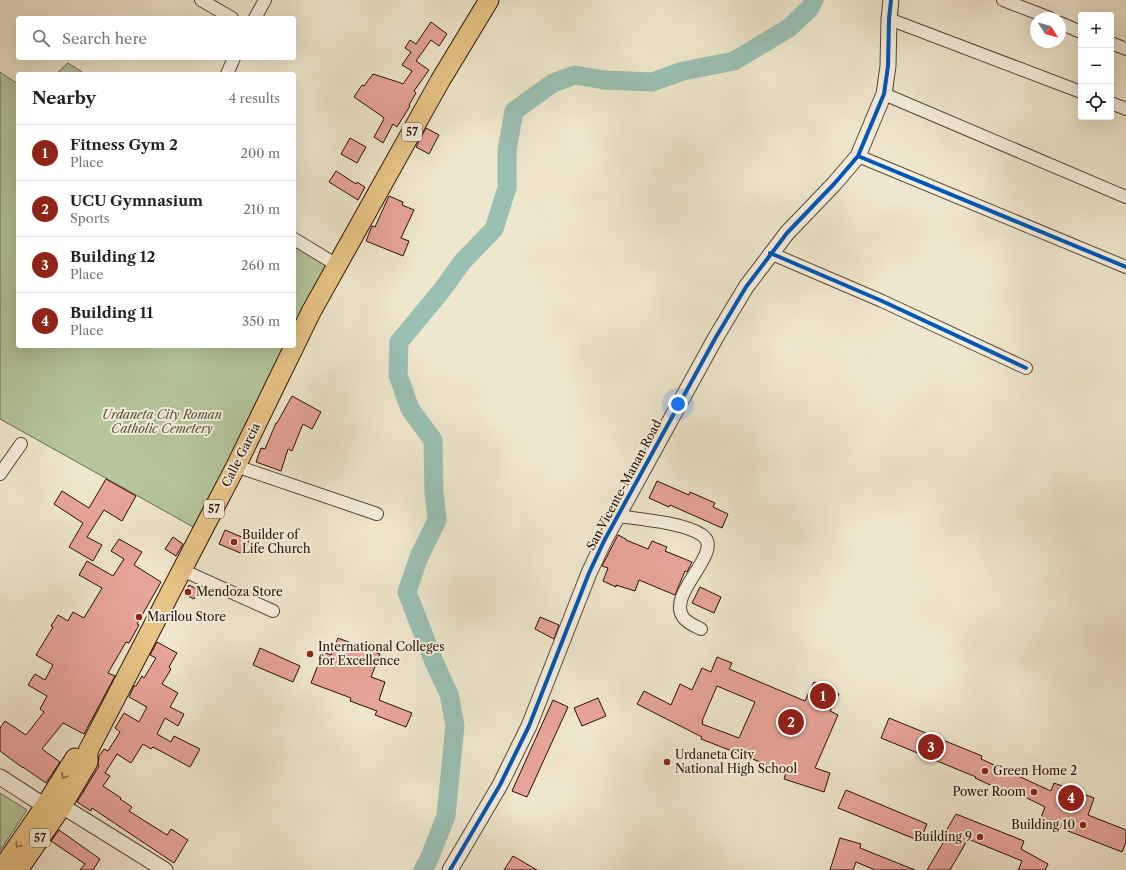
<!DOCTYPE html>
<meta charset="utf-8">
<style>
body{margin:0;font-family:"Libre Caslon Text",serif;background:#f6f6f6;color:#222}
.controls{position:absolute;right:12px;top:12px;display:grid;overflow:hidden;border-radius:4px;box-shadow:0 4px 16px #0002}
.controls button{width:36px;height:36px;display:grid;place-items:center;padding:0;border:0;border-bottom:1px solid #e0e0e0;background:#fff;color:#222;font:20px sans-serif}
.compass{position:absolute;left:1030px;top:12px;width:36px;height:36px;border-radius:50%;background:#fff;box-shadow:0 4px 16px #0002;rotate:126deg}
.you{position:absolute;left:678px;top:404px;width:14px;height:14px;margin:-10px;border:3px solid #fff;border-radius:50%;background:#1a73e8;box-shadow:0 0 0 6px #1a73e833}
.badge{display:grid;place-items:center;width:26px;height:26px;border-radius:50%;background:#8f2418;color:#fff;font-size:13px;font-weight:700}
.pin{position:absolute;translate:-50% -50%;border:2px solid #fff;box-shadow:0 1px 4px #0006}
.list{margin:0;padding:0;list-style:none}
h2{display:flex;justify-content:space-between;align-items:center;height:52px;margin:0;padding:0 16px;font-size:17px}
h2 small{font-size:13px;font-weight:400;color:#767676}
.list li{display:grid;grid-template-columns:26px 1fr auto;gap:12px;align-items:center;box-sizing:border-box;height:56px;padding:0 16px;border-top:1px solid #e0e0e0}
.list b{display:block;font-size:15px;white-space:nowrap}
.list p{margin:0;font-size:13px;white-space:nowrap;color:#767676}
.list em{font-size:13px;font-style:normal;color:#767676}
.icon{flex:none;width:22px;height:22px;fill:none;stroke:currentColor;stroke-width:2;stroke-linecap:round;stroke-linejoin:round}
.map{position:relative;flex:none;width:1126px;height:870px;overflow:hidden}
.search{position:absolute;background:#fff;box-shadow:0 4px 16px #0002;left:16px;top:16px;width:280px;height:44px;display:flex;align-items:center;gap:10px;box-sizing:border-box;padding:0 14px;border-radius:4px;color:#767676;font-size:15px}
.panel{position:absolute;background:#fff;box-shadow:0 4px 16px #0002;left:16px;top:72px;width:280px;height:276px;border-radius:4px}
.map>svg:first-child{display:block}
.green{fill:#b5c69c;stroke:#6f6a50}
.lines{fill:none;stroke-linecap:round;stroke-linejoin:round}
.river{stroke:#9ac0b3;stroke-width:19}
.building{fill:#e7a499;stroke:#290d04;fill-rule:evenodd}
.minor-casing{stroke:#5a4436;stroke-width:14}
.tertiary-casing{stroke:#5a4436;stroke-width:17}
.primary-casing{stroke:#290d04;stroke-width:21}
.minor{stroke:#f5efde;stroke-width:12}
.tertiary{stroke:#f5efde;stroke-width:15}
.primary{stroke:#e8c486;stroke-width:19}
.cycleway-casing{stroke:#f5efde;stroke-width:6}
.cycleway{stroke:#0057b8;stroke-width:4}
.oneway{stroke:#92724c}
.poi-dot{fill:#8f2418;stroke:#f5efde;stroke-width:1.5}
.labels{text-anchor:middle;stroke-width:4;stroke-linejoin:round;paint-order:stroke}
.shield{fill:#f5efde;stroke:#665145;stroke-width:1}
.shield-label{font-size:11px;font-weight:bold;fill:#290d04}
.park-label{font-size:12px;font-style:italic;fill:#5a4e39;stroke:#f5efde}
.street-label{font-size:12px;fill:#290d04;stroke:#f5efde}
.poi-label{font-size:12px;fill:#290d04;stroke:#f5efde;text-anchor:start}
</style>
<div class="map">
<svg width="1126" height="870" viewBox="0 0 1126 870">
<rect width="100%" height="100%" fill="#efe7cd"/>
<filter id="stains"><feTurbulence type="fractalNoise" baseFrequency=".005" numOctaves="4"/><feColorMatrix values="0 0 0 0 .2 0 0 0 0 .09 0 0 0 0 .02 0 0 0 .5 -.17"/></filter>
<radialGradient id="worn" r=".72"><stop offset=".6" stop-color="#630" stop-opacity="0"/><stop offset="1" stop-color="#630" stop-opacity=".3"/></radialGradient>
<g class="green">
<polygon points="68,63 85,74 56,74"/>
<polygon points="0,72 18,84 18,346 286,346 195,528 0,419"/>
<polygon points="294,242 323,261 326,266 294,329"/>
<polygon points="0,793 27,810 0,851"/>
</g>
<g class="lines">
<polyline class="river" points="423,870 429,859 446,816 455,725 449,694 434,662 407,592 419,557 437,520 434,492 433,440 410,409 398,375 399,342 442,290 463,261 494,229 507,188 507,150 514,111 553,83 575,75 604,80 652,82 683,71 734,61 789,28 810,8 814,0"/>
</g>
<g class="building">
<polygon points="431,22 447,34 439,46 431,40 416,61 429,70 414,91 416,93 409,105 410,106 397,127 393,124 383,143 374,137 384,119 383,117 354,97 362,85 364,86 373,74 398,82 403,84 412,71 402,65 411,52 405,48 410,40 416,44"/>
<polygon points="426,128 439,135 429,154 416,147"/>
<polygon points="350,138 366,147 357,163 341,154"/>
<polygon points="336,171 356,184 357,182 365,187 358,200 329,182"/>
<polygon points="389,196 403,202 402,205 414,210 401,238 409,241 403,256 366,241 372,226 375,227"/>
<polygon points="292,396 321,412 312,429 303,424 292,451 288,449 281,471 256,462 261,448 265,449 276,423 277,423"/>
<polygon points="106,479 136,496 122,521 104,510 87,537 102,545 93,561 69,547 83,523 54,504 62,491 89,508"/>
<polygon points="657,481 689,495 690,492 715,503 713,507 728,514 722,528 670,505 669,507 649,498"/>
<polygon points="225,530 249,540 243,554 219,544"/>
<polygon points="618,535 626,539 626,540 648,549 652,541 667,547 665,551 692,562 687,572 685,571 675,595 639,580 635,591 616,585 616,587 603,581 608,568 602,566"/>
<polygon points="173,537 183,544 176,556 165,549"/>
<polygon points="119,539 142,552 134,565 161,582 137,624 139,625 129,643 126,642 108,673 115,676 84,734 63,723 42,749 60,762 46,783 23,767 23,768 0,751 0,728 5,721 26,735 44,712 40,709 47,696 28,685 35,674 45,680 53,665 36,655 53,627 51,626 58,615 68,621 73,612 84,618 102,588 79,575 87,561 113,576 124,559 111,551"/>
<polygon points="189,585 199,590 194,599 184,594"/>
<polygon points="700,587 721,597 714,613 692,603"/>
<polygon points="540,617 559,625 554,639 535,629"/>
<polygon points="338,638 380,654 371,677 385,682 379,700 412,713 406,727 375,715 377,711 350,701 351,698 311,683 323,652 331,655"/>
<polygon points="157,642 177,653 169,667 171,669 162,684 178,693 170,707 184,714 178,726 165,718 157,734 171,742 174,736 200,749 190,767 153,747 151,749 143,744 131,763 117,754 105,773 110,776 103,786 121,798 120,799 132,807 129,811 167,835 171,829 188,840 174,863 92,808 91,811 77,802 99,766 98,765 99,756 104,749 108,751 120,732 115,728 124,713 139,722 147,707 129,697 134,686 136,686 142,676 144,678 156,658 150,655"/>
<polygon points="260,648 300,666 293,682 253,665"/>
<path d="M717 657 732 663 729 669 805 701 814 682 839 694 830 711 838 715 815 768 830 773 824 792 784 779 786 772 701 739 702 737 637 704 644 691 671 705 680 684 692 690 702 668 711 672ZM717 686 755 702 739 738 702 724 703 721H702Z"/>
<polygon points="598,698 606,716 582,726 574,708"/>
<polygon points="553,700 568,707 527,797 512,791"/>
<polygon points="889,718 982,756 981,759 1051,791 1054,783 1094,798 1088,815 1126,830 1126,842 1122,852 1040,820 1045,807 1023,796 988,784 975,778 976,777 881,738"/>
<polygon points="846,790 927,824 920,841 838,808"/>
<polygon points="956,814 1024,841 1021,849 1048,864 1045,870 1018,870 1022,861 968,839 950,870 927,870 946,838 943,836"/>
<polygon points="59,830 100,859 93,870 80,870 85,864 51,841"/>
<polygon points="840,838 861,844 860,848 915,870 875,870 856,862 853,870 830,870"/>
<polygon points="513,856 537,870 504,870"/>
</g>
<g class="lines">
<g class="minor-casing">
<g id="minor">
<polyline points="201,0 232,18"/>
<polyline points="1003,0 1050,18"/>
<polyline points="255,18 265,0"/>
<polyline points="889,19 1081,92"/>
<polyline points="1060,23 1081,32"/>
<polyline points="1111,43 1126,49"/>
<polyline points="227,74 234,58"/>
<polyline points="884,94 1126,197"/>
<polyline points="1111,103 1126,109"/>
<polyline points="858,156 1126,267"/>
<polyline points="294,239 337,265"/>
<polyline points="770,253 882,301 1026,368"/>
<polyline points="236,466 377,514"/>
<polyline points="0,474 21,444"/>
<path d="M618 516C640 519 685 523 702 535 726 551 666 593 683 617 687 623 695 626 701 629"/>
<polyline points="182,570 273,611"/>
</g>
</g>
<g class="tertiary-casing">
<g id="tertiary">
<polyline points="0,777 45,806 62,806 165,870"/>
<polyline points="450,870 500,785 529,726 589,573 604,541 716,337 746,287 787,233 834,184 858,156 884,94 888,66 889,19 891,0"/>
</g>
</g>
<g class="primary-casing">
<g id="primary">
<polyline points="1,870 45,806 75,758"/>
<polyline points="18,870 62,806 88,762 88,751 236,466 311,312 440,81 489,0"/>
</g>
</g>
<use href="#minor" class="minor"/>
<use href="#tertiary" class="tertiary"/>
<use href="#primary" class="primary"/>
<g class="cycleway-casing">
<g id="cycleway">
<polyline points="858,156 1126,267"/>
<polyline points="770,253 882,301 1026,368"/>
<polyline points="450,870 500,785 529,726 589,573 604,541 716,337 746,287 787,233 834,184 858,156 884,94 888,66 889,19 891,0"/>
</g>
</g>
<use href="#cycleway" class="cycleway"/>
</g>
<defs><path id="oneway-chevron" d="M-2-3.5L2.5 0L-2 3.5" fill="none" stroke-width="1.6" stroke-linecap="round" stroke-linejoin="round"/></defs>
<g class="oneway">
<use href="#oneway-chevron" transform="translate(64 776) rotate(122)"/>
<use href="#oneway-chevron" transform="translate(18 845) rotate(125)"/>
</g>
<g class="poi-dot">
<circle cx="234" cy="542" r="4"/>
<circle cx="188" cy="592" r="4"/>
<circle cx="139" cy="617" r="4"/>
<circle cx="310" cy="654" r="4"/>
<circle cx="667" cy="762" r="4"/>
<circle cx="985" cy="771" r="4"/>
<circle cx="1034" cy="792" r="4"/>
<circle cx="1083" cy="825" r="4"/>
<circle cx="980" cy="837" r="4"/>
</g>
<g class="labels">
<g class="shield">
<rect x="402" y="123" width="20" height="18" rx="3"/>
<rect x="204" y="500" width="20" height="18" rx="3"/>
<rect x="30" y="829" width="20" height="18" rx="3"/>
</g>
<g class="shield-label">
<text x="412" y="136">57</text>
<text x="214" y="513">57</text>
<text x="40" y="842">57</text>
</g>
<g class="park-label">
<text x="162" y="419">Urdaneta City Roman<tspan x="162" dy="14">Catholic Cemetery</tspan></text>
</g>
<g class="street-label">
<text transform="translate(241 455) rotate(-63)" y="4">Calle Garcia</text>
<text transform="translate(624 485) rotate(-62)" y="4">San Vicente-Manan Road</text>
</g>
<g class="poi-label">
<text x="242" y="539">Builder of<tspan x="242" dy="14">Life Church</tspan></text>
<text x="196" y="596">Mendoza Store</text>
<text x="147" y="621">Marilou Store</text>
<text x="318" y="651">International Colleges<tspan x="318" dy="14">for Excellence</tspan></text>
<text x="675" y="759">Urdaneta City<tspan x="675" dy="14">National High School</tspan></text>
<text x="993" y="775">Green Home 2</text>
<text x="1026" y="796" text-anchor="end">Power Room</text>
<text x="1075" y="829" text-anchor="end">Building 10</text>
<text x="972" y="841" text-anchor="end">Building 9</text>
</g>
</g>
<rect width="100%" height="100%" filter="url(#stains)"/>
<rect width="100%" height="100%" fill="url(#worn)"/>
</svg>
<div class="controls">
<button>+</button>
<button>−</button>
<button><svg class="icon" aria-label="locate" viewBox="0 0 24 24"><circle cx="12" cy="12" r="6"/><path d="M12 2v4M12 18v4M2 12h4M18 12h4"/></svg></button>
</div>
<svg class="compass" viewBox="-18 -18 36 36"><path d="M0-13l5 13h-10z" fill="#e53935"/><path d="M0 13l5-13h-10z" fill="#767676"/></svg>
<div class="you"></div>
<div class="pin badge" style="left:823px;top:696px">1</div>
<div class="pin badge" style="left:791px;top:722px">2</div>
<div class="pin badge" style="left:931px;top:747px">3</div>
<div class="pin badge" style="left:1071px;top:798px">4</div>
<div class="search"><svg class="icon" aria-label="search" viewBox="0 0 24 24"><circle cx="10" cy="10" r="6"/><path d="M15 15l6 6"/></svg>Search here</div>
<section class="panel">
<h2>Nearby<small>4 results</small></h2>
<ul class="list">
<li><span class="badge">1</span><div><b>Fitness Gym 2</b><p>Place</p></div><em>200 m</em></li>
<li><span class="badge">2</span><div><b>UCU Gymnasium</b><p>Sports</p></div><em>210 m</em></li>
<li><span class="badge">3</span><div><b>Building 12</b><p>Place</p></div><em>260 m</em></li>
<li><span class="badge">4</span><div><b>Building 11</b><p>Place</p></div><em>350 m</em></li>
</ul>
</section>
</div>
